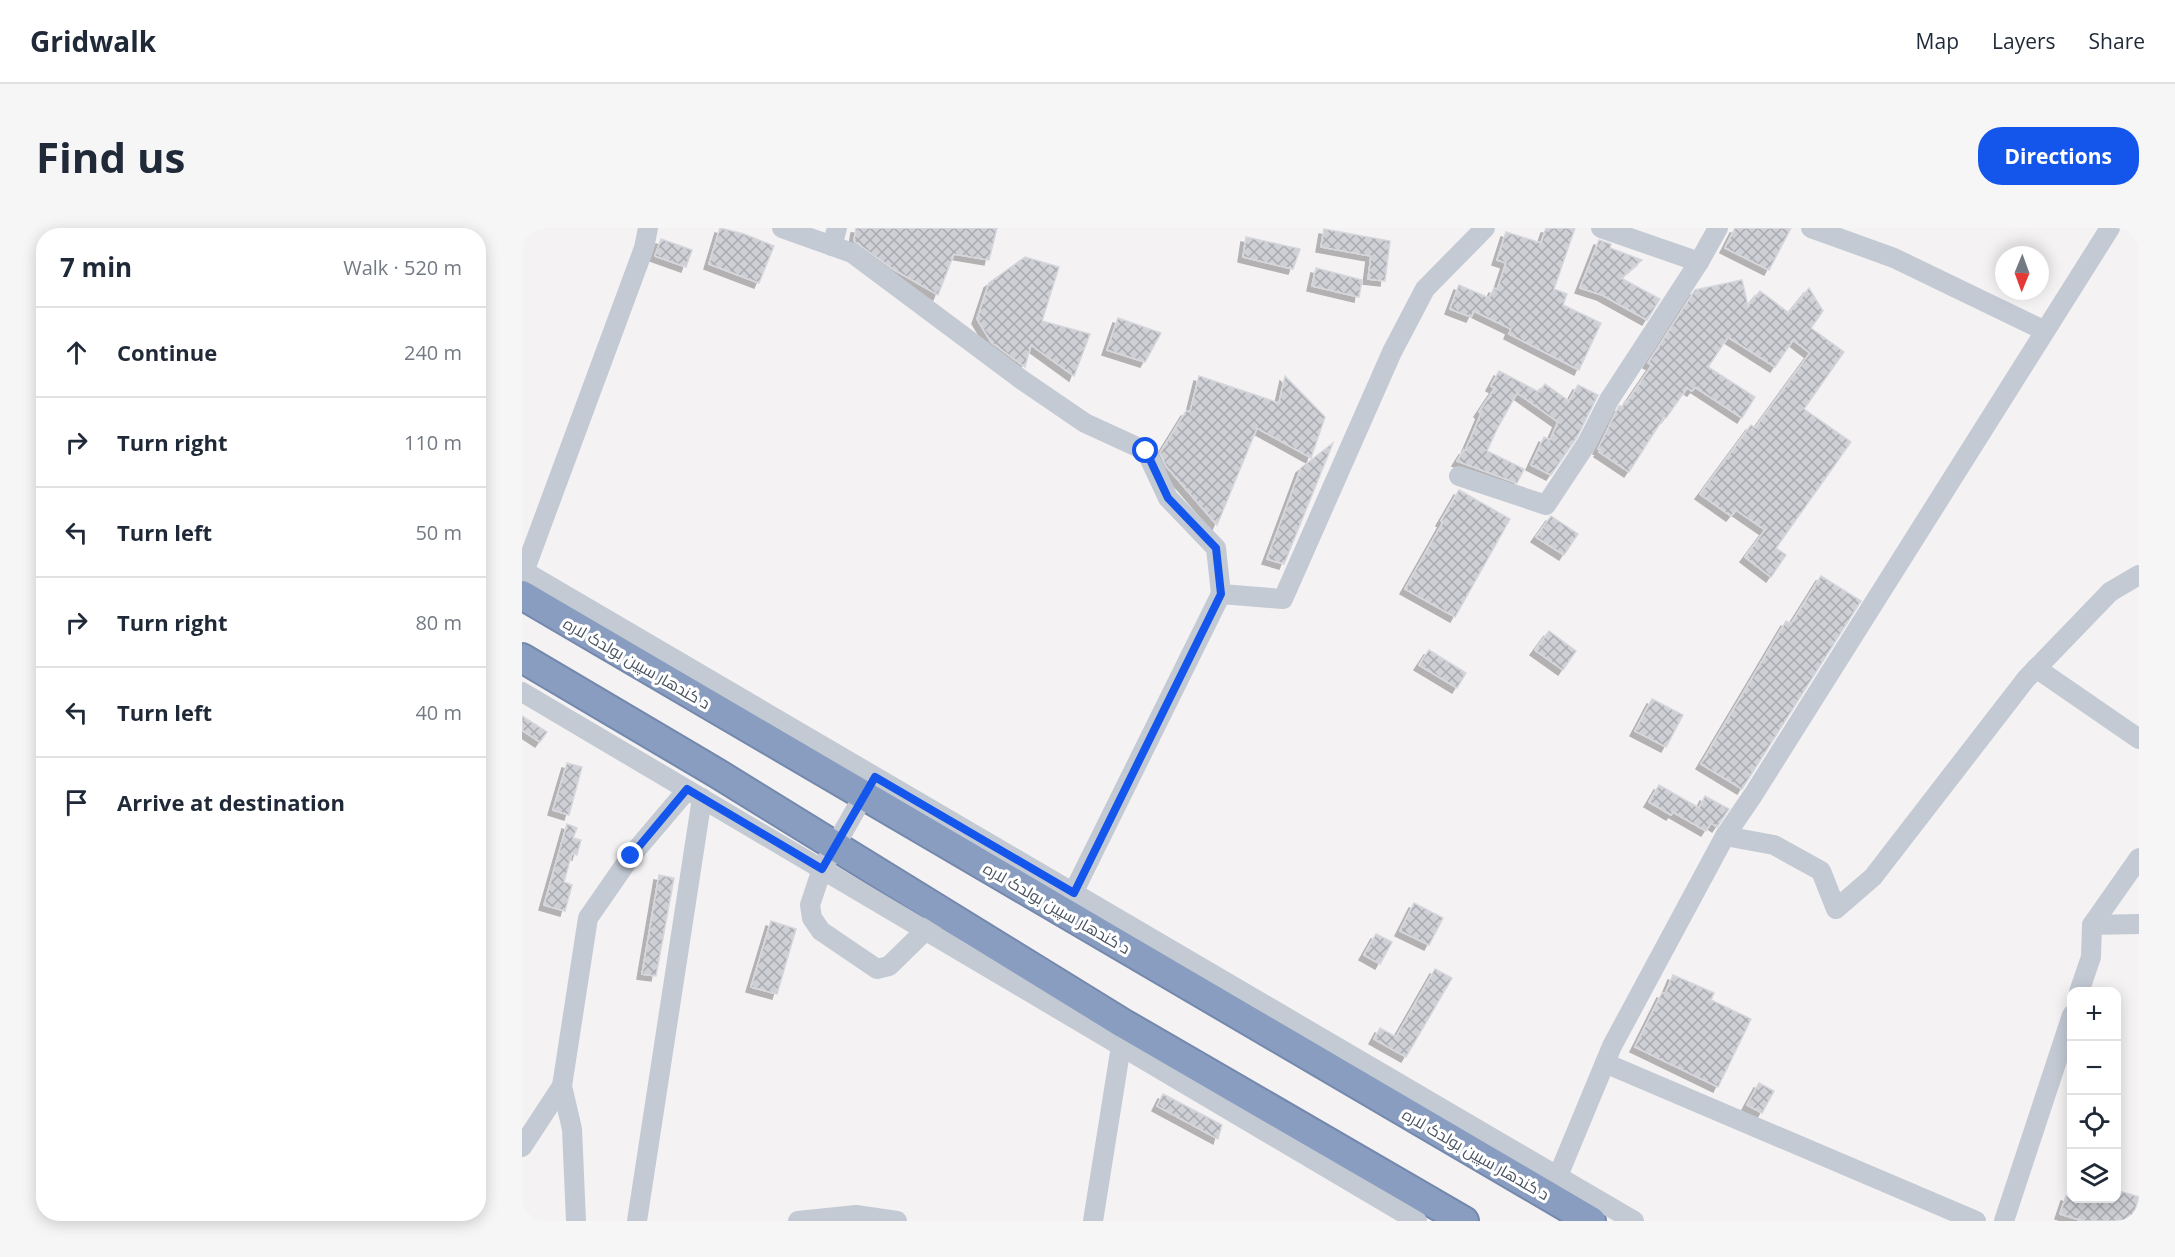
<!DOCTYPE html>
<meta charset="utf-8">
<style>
body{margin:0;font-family:"Open Sans",Cairo,sans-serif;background:#f6f6f7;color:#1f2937}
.controls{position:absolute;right:18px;bottom:18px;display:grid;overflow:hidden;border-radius:12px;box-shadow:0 3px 15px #0003}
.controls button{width:54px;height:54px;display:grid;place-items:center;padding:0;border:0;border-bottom:2px solid #e0e1e3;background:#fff;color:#1f2937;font:30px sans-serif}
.compass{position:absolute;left:1473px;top:18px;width:54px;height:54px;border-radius:50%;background:#fff;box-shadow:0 3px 15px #0003;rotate:181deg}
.stop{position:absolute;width:18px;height:18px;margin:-14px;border:4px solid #1456ec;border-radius:50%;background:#fff}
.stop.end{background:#1456ec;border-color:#fff;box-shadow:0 2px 6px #0008}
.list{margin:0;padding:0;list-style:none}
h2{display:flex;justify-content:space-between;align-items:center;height:78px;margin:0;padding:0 24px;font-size:26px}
h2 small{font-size:20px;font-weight:400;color:#747a83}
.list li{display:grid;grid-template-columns:39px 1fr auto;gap:18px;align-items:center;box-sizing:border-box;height:90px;padding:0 24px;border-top:2px solid #e0e1e3}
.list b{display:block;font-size:22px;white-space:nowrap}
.list em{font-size:20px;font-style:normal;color:#747a83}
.icon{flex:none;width:33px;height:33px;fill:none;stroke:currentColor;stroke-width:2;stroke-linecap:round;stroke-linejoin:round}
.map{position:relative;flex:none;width:1617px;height:993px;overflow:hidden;border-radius:24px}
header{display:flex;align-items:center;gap:36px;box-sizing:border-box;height:84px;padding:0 30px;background:#fff;border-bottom:2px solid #e0e1e3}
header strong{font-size:28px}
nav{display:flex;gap:33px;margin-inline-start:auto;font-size:21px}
.intro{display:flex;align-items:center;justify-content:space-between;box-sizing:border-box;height:144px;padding:0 36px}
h1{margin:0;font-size:42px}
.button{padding:15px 27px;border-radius:24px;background:#1456ec;color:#fff;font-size:21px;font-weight:700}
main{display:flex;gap:36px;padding:0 36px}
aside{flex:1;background:#fff;border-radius:24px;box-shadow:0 3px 15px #0003}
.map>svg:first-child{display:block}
.building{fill:url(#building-cross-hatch);stroke:#d6d7dd;stroke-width:1.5;filter:url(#shadow)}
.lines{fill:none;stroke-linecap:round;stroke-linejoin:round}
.highway-casing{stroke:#7488ad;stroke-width:32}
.minor{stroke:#c3cad4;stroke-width:20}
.highway{stroke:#899dc1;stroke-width:28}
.route{stroke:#1456ec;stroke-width:8}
.labels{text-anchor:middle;stroke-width:6;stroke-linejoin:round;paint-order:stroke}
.street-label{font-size:16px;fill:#495260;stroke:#fff}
</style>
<header>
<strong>Gridwalk</strong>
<nav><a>Map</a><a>Layers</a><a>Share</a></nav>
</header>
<div class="intro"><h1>Find us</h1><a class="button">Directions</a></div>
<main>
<aside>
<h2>7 min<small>Walk · 520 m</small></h2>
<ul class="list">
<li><svg class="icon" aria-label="ahead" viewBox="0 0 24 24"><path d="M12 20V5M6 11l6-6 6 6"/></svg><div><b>Continue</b></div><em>240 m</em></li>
<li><svg class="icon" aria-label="right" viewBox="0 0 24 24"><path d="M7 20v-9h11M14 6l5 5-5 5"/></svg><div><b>Turn right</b></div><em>110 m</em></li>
<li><svg class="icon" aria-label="left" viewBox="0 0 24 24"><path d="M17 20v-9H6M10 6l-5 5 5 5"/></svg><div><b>Turn left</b></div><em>50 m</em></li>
<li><svg class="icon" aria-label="right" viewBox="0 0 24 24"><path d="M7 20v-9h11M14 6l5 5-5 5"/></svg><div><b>Turn right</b></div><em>80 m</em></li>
<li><svg class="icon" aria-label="left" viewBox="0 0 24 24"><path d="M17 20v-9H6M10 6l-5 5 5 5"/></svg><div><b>Turn left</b></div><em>40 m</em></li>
<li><svg class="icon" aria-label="arrive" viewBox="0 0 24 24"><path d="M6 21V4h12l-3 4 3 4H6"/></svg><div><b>Arrive at destination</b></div></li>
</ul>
</aside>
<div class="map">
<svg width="1617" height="993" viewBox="0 0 1617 993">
<defs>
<pattern id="building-cross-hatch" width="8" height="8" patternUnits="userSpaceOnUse" patternTransform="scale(1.5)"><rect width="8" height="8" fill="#ced0d6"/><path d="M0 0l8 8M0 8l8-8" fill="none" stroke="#a9abb1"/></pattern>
<filter id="shadow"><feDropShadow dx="-5" dy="5" stdDeviation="0" flood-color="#0004"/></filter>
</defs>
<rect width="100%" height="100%" fill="#f4f2f2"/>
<g class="building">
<polygon points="198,0 222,6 252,18 237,55 187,36"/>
<polygon points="334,0 475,0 467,32 432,26 416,67 371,41 332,13"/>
<polygon points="1024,0 1053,0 1032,61 1045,66 1041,77 1079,95 1057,142 987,106 989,101 952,83 949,89 928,81 937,57 967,70 972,60 975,62 984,35 975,32 984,4 1019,15"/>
<polygon points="1213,0 1269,0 1247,42 1203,20"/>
<polygon points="802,1 868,13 863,53 846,51 849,28 799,19"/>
<polygon points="724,9 778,21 771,41 721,29"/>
<polygon points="139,11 170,22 164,39 133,28"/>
<polygon points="1077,12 1089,16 1088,20 1120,32 1099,50 1138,71 1125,92 1080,67 1058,60"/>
<polygon points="503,29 537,39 520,93 568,106 552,148 509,117 503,139 469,114 455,91 467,55"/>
<polygon points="794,40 840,52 837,69 790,58"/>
<polygon points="1220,52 1226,78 1238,63 1267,85 1287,60 1301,83 1289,100 1322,124 1282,181 1329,214 1254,320 1264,327 1249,349 1223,329 1243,302 1214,282 1209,288 1178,266 1229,197 1233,200 1288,125 1271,112 1253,139 1206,109 1186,139 1233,169 1220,190 1173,159 1170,163 1165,160 1144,190 1142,189 1107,244 1077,224 1079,222 1076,221 1097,178 1100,179 1103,173 1105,174 1130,137 1126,135 1173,62"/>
<polygon points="596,90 639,105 623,134 585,122"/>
<polygon points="977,143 1017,164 1023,156 1047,173 1056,157 1076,167 1055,209 1029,247 1009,237 1022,209 1028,212 1036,194 995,165 974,203 965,223 1002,241 995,255 935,233 942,222 943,223 959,186 957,184 973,160 969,158"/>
<polygon points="677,148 757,175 763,148 803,189 789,230 735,200 695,297 644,238 638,225 664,183 668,184"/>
<polygon points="811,215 762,336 745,331 779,240"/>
<polygon points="937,262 988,291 933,389 883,361 921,294 919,293"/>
<polygon points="1029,288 1056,306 1042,327 1014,309"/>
<polygon points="1299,348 1339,373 1220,561 1179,536 1264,393 1269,396"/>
<polygon points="1027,403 1054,423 1041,442 1013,422"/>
<polygon points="907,422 944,445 935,460 897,437"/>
<polygon points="1130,471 1161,487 1144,519 1113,503"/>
<polygon points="0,488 25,504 18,514 0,502"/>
<polygon points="45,535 60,539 47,587 31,582"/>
<polygon points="1137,557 1177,580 1183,568 1207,581 1195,599 1189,595 1184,603 1151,584 1149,587 1127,574"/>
<polygon points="45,596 55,600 51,610 59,612 55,627 50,625 42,654 50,657 43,683 22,677"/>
<polygon points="137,647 152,650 134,748 120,746"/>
<polygon points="892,675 921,690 907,717 878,703"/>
<polygon points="249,693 274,701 255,766 229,759"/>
<polygon points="854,706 870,714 858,736 842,727"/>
<polygon points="913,741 930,750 884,829 852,811 858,800 874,809"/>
<polygon points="1151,747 1192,765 1189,772 1229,791 1196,859 1113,819 1140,765 1143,766"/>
<polygon points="1237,855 1252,863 1240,885 1225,877"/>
<polygon points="641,866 700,897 696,911 635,878"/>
<polygon points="1594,962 1617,969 1610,993 1561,993 1538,986 1544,968 1550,970 1594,970"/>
</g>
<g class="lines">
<g class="highway-casing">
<g id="highway">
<polyline points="0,367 1069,993"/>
<polyline points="0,430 193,544 602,796 942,993"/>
</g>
</g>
<g class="minor">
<polyline points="260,0 330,25 500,152 563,195 624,223 646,270 694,320 699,366"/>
<polyline points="1289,0 1372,30 1523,103"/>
<polyline points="310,18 315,0"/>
<polyline points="1177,34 1196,0"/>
<polyline points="937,248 1024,277 1065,215 1087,172 1177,34 1079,0"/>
<polyline points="0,342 1112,993"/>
<polyline points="2,344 122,20 126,0"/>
<polyline points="1514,440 1617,511"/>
<polyline points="0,464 895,993"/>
<polyline points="347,558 300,641 288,677 290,690 299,703 355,741 367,738 411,695"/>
<polyline points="1203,608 1252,617 1299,643 1314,681 1351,649 1504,451 1588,364 1617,347"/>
<polyline points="551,665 699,366 761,371 870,124 903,61 963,0"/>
<polyline points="1570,697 1617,696"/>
<polyline points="1557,764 1569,729 1570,697 1617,630"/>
<polyline points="1083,835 1454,993"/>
<polyline points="0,919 40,858"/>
<polyline points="1036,948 1090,818 1203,608 1231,567 1588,0"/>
<polyline points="54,993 50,901 40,858 66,690 109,628 165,562"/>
<polyline points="115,993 180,570"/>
<polyline points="276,993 334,987 375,993"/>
<polyline points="571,993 599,818"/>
<polyline points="1482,993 1550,787"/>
</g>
<use href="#highway" class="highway"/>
</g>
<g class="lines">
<polyline class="route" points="109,628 165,561 300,641 353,549 552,665 699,366 694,320 646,270 624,223"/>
</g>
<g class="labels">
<g class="street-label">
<text transform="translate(115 435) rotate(30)" y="6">د کندهار سپین بولدک لاره</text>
<text transform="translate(535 680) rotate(30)" y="6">د کندهار سپین بولدک لاره</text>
<text transform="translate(954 926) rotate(30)" y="6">د کندهار سپین بولدک لاره</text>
</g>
</g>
</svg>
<div class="controls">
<button>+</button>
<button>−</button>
<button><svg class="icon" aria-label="locate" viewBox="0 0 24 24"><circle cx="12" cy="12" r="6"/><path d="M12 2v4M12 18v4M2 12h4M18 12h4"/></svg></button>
<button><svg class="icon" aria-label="layers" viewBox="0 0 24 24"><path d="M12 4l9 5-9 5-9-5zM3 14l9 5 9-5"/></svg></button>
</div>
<svg class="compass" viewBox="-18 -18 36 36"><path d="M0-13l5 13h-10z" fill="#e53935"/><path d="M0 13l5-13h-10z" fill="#747a83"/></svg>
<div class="stop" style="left:624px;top:223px"></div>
<div class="stop end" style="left:109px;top:628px"></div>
</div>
</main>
